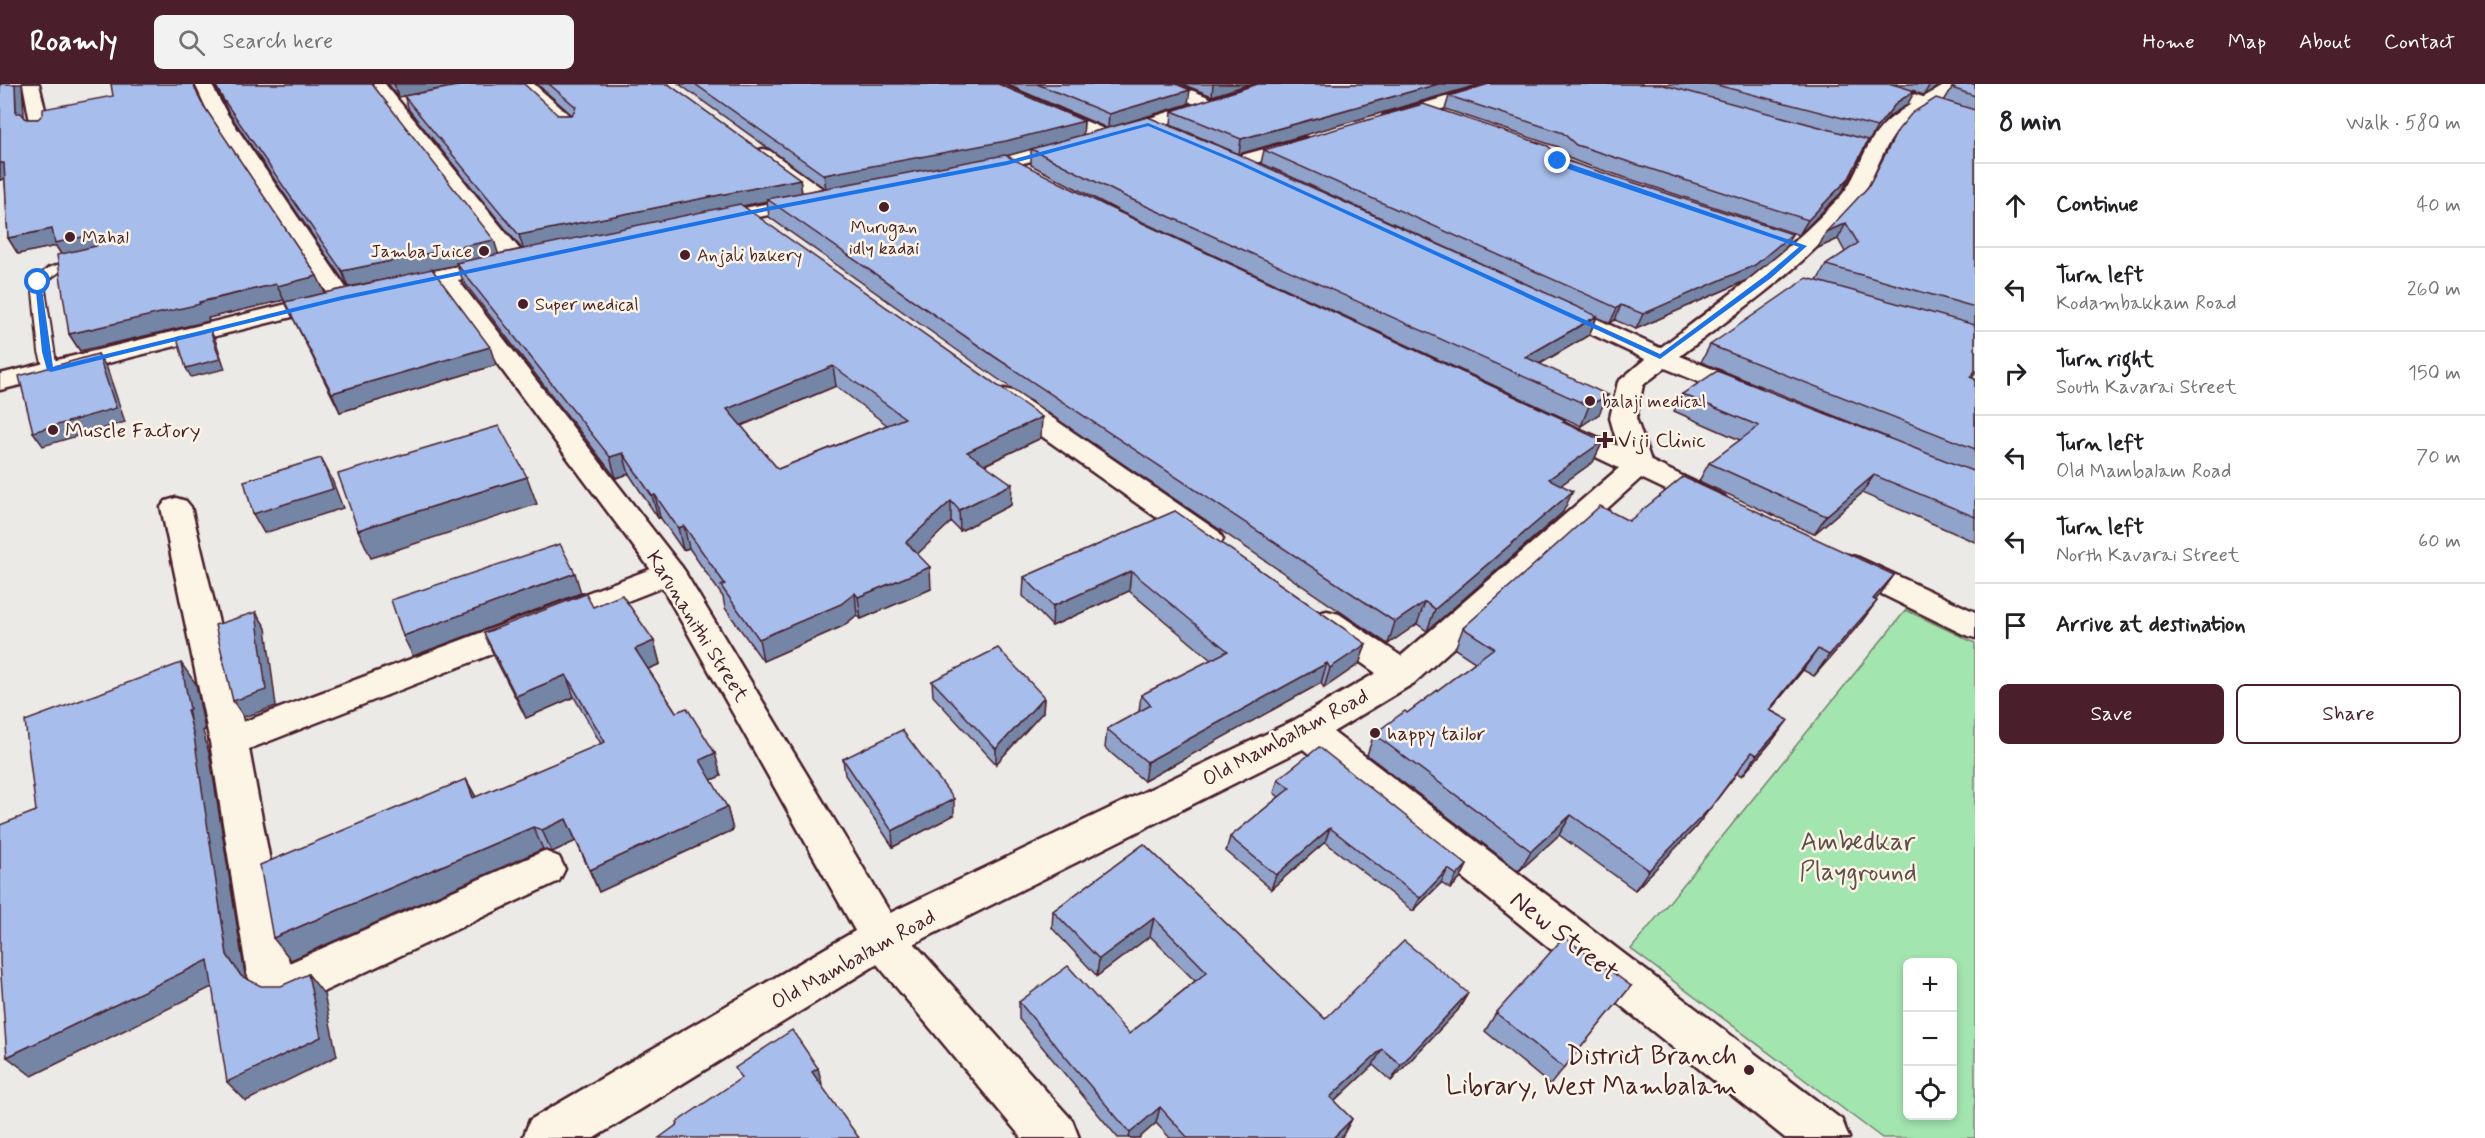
<!DOCTYPE html>
<meta charset="utf-8">
<style>
body{margin:0;font-family:Mynerve,sans-serif;background:#f2f2f2;color:#202124}
.controls{position:absolute;right:18px;bottom:18px;display:grid;overflow:hidden;border-radius:9px;box-shadow:0 3px 9px #0003}
.controls button{width:54px;height:54px;display:grid;place-items:center;padding:0;border:0;border-bottom:2px solid #e0e0e0;background:#fff;color:#202124;font:30px sans-serif}
.stop{position:absolute;width:18px;height:18px;margin:-14px;border:4px solid #1a73e8;border-radius:50%;background:#fff}
.stop.end{background:#1a73e8;border-color:#fff;box-shadow:0 2px 6px #0008}
.list{margin:0;padding:0;list-style:none}
h2{display:flex;justify-content:space-between;align-items:center;height:78px;margin:0;padding:0 24px;font-size:26px}
h2 small{font-size:20px;font-weight:400;color:#757577}
.list li{display:grid;grid-template-columns:39px 1fr auto;gap:18px;align-items:center;box-sizing:border-box;height:84px;padding:0 24px;border-top:2px solid #e0e0e0}
.list b{display:block;font-size:22px;white-space:nowrap}
.list p{margin:0;font-size:20px;white-space:nowrap;color:#757577}
.list em{font-size:20px;font-style:normal;color:#757577}
.actions{display:flex;gap:12px;padding:18px 24px}
.actions a{flex:1;padding:14px 0;border:2px solid #4a1f2b;border-radius:9px;text-align:center;font-size:21px;color:#4a1f2b}
.actions .main{background:#4a1f2b;color:#fff}
.icon{flex:none;width:33px;height:33px;fill:none;stroke:currentColor;stroke-width:2;stroke-linecap:round;stroke-linejoin:round}
.map{position:relative;flex:none;width:1975px;height:1054px;overflow:hidden}
header{display:flex;align-items:center;gap:36px;box-sizing:border-box;height:84px;padding:0 30px;background:#4a1f2b;color:#fff}
header strong{font-size:28px}
nav{display:flex;gap:33px;margin-inline-start:auto;font-size:21px}
.search{width:420px;height:54px;background:#f2f2f2;display:flex;align-items:center;gap:15px;box-sizing:border-box;padding:0 21px;border-radius:9px;color:#757577;font-size:22px}
main{display:flex}
aside{flex:1;background:#fff}
.map>svg:first-child{display:block}
.green{fill:#a2e5af;stroke:#76826d;stroke-width:1.5;fill-rule:evenodd}
.lines{fill:none;stroke-linecap:round;stroke-linejoin:round}
.lane-casing{stroke:#4a1f2b;stroke-width:4}
.street-casing{stroke:#4a1f2b;stroke-width:5}
.secondary-casing{stroke:#4a1f2b;stroke-width:5}
.lane{fill:#fcf5e5;fill-rule:evenodd}
.street{fill:#fcf5e5;fill-rule:evenodd}
.secondary{fill:#fcf5e5;fill-rule:evenodd}
.wall{fill:#90a3cb;stroke:#4a1f2b;stroke-width:1.5;fill-rule:evenodd}
.shaded-wall{fill:#7585a5;stroke:#4a1f2b;stroke-width:1.5}
.building{fill:#a7beec;stroke:#4a1f2b;stroke-width:1.5;fill-rule:evenodd}
.route{fill:#1a73e8}
.poi-dot{fill:#4a1f2b;stroke:#fcf5e5;stroke-width:2}
.labels{text-anchor:middle;stroke-width:5;stroke-linejoin:round;paint-order:stroke}
.far-poi-label{font-size:18px;fill:#4a1f2b;stroke:#fcf5e5;text-anchor:start}
.poi-label{font-size:21px;fill:#4a1f2b;stroke:#fcf5e5;text-anchor:start}
.street-label{font-size:21px;fill:#4a1f2b;stroke:#fcf5e5}
.near-park-label{font-size:26px;fill:#60504c;stroke:#fcf5e5}
.near-street-label{font-size:26px;fill:#4a1f2b;stroke:#fcf5e5}
.near-poi-label{font-size:26px;fill:#4a1f2b;stroke:#fcf5e5;text-anchor:end}
</style>
<header>
<strong>Roamly</strong>
<div class="search"><svg class="icon" aria-label="search" viewBox="0 0 24 24"><circle cx="10" cy="10" r="6"/><path d="M15 15l6 6"/></svg>Search here</div>
<nav><a>Home</a><a>Map</a><a>About</a><a>Contact</a></nav>
</header>
<main>
<div class="map">
<svg width="1975" height="1054" viewBox="0 0 1975 1054">
<rect width="100%" height="100%" fill="#ebeae6"/>
<filter id="ink" filterUnits="userSpaceOnUse"><feTurbulence type="fractalNoise" baseFrequency=".0167" numOctaves="2"/><feDisplacementMap in="SourceGraphic" scale="12" xChannelSelector="R" yChannelSelector="G"/><feConvolveMatrix kernelMatrix="1 2 1 2 8 2 1 2 1" color-interpolation-filters="sRGB"/></filter>
<g filter="url(#ink)">
<path class="green" d="M1906 526 1975 559V1054H1882L1631 865ZM1908 878H1952V1032H1908Z"/>
<g class="lines">
<g class="lane-casing">
<polygon id="lane" points="82,173 88,177 86,180 62,186 44,199 57,286 50,290 45,289 39,268 32,198 48,184"/>
</g>
<g class="street-casing">
<g id="street">
<polygon points="23,0 39,0 49,43 46,47 34,47 31,43"/>
<polygon points="195,0 211,0 227,30 353,214 350,219 342,221 334,219 209,30"/>
<polygon points="369,0 385,0 525,172 528,177 525,182 517,184 509,182"/>
<polygon points="516,0 534,0 578,39 575,43 563,43"/>
<polygon points="978,0 1000,0 1113,49 1116,53 1113,57 1101,57 980,3"/>
<polygon points="1154,0 1176,0 1218,17 1220,21 1212,26 1206,25 1156,3"/>
<polygon points="1490,0 1515,0 1513,3 1396,39 1384,39 1381,35 1384,31"/>
<path d="M1947 0H1967C1953 18 1919 26 1902 42 1881 63 1876 93 1859 116 1811 179 1742 225 1680 272L1758 303 1762 309 1758 315 1749 317 1740 315 1665 284 1643 301 1636 334 1651 377 1724 412 1729 418 1724 424 1714 427 1704 424 1641 394 1414 599 1333 648 1842 1036 1849 1054H1785L1303 665 897 868 594 1054H523L530 1036 867 840 1293 637 1376 589 1315 546 1310 538 1315 530 1327 527 1339 530 1401 572 1619 384 1550 351 1546 345 1550 339 1560 337 1618 362 1610 334 1618 298 1645 275 1544 228 1540 223 1544 218 1552 216 1560 218 1660 264C1723 216 1785 171 1840 113 1854 98 1860 75 1871 57 1888 29 1920 16 1947 0Z"/>
<polygon points="1305,54 1311,55 1314,59 1311,63 1238,84 1231,82 1229,78 1231,74"/>
<polygon points="763,65 770,67 830,110 833,114 830,118 816,118 756,75 754,71 756,67"/>
<polygon points="1004,305 1013,307 1219,448 1223,455 1219,462 1208,465 1197,462 995,319 991,313 995,307"/>
<path d="M176 414 186 417 191 423 243 638 659 482 670 479 681 482 686 489 681 496 249 665 289 879 544 767 559 773 565 785 559 797 297 920C271 922 257 913 247 890L210 658 161 423 166 417Z"/>
<polygon points="1848,471 1859,474 1975,528 1975,554 1963,550 1837,488 1832,481 1837,474"/>
</g>
</g>
<g class="secondary-casing">
<g id="secondary">
<polygon points="1258,0 1283,0 1281,3 1113,57 974,91 967,89 965,85 967,81 1102,49"/>
<polygon points="1859,0 1883,0 1975,30 1975,41 1861,3"/>
<polygon points="811,111 818,113 821,117 818,121 709,143 702,141 699,137 702,133 709,131"/>
<polygon points="502,173 510,175 513,180 510,185 458,196 681,482 897,840 1072,1036 1079,1054 1022,1054 867,868 657,494 438,200 394,209 386,207 383,202 386,197 394,195"/>
<polygon points="332,209 340,211 344,216 340,221 0,306 0,290"/>
</g>
</g>
<use href="#lane" class="lane"/>
<use href="#street" class="street"/>
<use href="#secondary" class="secondary"/>
</g>
<g class="wall">
<path d="M0 0 26 35H38L193 1 201 18 317 192 325 209 388 195 348 203 229 29 214 0H372L498 170 522 165 409 26 404 12 558 31H572L537 0H668L800 95 802 109 824 104 679 0H998L1084 37 1083 51 1107 44 1006 0H1176L1188 20 1123 40 1585 227 1261 79 1264 66 1559 73 1785 165 1747 196 1636 245 1615 236 1610 239 1597 233 1589 251 1540 280 1599 330 1581 342 1123 129 1031 81V65L1006 72 1108 123 1565 336 1564 339 1603 357 1593 378 1561 401 1563 428 1427 547 1417 540 1388 560 995 293 769 133 767 117 743 122 1041 354 985 381 1011 421 960 447 951 438 917 470 931 505 861 535 857 531 843 542 763 577 725 524 723 513 689 464 683 466 660 433 658 434 629 390 616 394 463 197 457 181 432 186 496 281 340 328 284 216 208 234 209 237 80 267 69 250 61 170 56 162 18 170 8 154 5 95 0 96ZM836 302 887 341 778 385 741 342Z"/>
<polygon points="388,0 466,0 399,13"/>
<polygon points="1182,0 1250,0 1212,12"/>
<polygon points="1258,0 1481,0 1239,70 1171,41 1172,27"/>
<polygon points="1489,0 1943,0 1924,11 1914,8 1907,21 1889,32 1869,57 1868,57 1841,109 1799,151 1581,79 1571,75 1558,63 1445,25 1449,12"/>
<polygon points="1975,0 1975,290 1972,294 1975,295 1975,458 1862,409 1814,450 1699,397 1709,379 1740,356 1674,327 1682,310 1889,354 1701,278 1710,261 1817,197 1826,181 1845,168 1838,155 1818,164 1867,104 1944,17 1952,4"/>
<polygon points="1175,427 1366,560 1359,580 1324,604 1321,599 1144,697 1105,664 1107,645 1139,628 1141,611 1211,576 1129,507 1052,542 1023,512 1024,493"/>
<polygon points="1629,437 1894,491 1875,516 1862,537 1814,592 1803,586 1770,626 1788,636 1772,657 1742,692 1737,689 1695,744 1635,806 1559,751 1519,787 1367,671 1374,650 1407,629 1475,578 1455,565 1463,544"/>
<polygon points="593,523 654,557 660,580 648,585 676,628 721,692 711,696 727,723 733,746 599,808 576,757 552,768 543,765 291,876 466,695 476,713 601,660 574,613 526,634 494,572 484,549"/>
<polygon points="932,597 1044,613 1043,628 996,680 933,612"/>
<polygon points="843,675 954,731 893,763 845,691"/>
<polygon points="1278,695 1467,781 1460,795 1450,805 1441,799 1413,827 1325,758 1271,805 1226,767 1230,753 1279,713 1274,709"/>
<polygon points="1144,760 1325,935 1468,909 1458,926 1391,997 1373,981 1334,1018 1352,1035 1343,1051 1340,1054 1170,1054 1156,1039 1139,1054 1118,1054 1019,935 1019,918 1129,950 1195,897 1150,852 1097,892 1052,844 1053,827"/>
<polygon points="1631,902 1550,1001 1485,947 1496,929"/>
</g>
<g class="shaded-wall">
<polygon points="15,0 22,0 25,43 16,29"/>
<polygon points="394,0 466,0 399,13"/>
<polygon points="1213,0 1250,0 1212,12"/>
<polygon points="1438,0 1481,0 1239,70 1241,55"/>
<polygon points="1930,0 1943,0 1924,11"/>
<polygon points="1190,6 1188,20 1108,44 1109,30"/>
<polygon points="1915,7 1907,21 1889,32 1869,57 1877,43 1897,18"/>
<polygon points="1084,37 1083,51 1006,72 826,106 824,91"/>
<polygon points="0,79 4,79 13,93 0,96"/>
<polygon points="1849,94 1841,109 1799,151 1808,136"/>
<polygon points="800,95 802,110 767,115 767,117 524,167 519,151"/>
<polygon points="1846,139 1838,155 1818,164 1826,148"/>
<polygon points="52,145 91,151 101,167 64,175 56,162 18,170 8,154"/>
<polygon points="1792,150 1785,165 1747,196 1636,245 1643,230"/>
<polygon points="494,156 499,172 456,179 457,181 348,203 342,187"/>
<polygon points="317,192 325,209 285,219 277,202"/>
<polygon points="276,200 284,216 208,234 209,237 80,267 69,250"/>
<polygon points="1621,221 1615,236 1610,239 1617,224"/>
<polygon points="1597,232 1589,251 1520,291 1525,273"/>
<polygon points="210,246 215,255 225,285 191,293 186,284"/>
<polygon points="490,263 496,281 340,328 332,309"/>
<polygon points="98,270 107,284 125,338 43,362 33,348"/>
<polygon points="833,282 836,302 730,346 727,325"/>
<polygon points="1608,311 1599,330 1581,342 1589,322"/>
<polygon points="1042,333 1041,354 967,389 967,368"/>
<polygon points="1603,357 1593,378 1540,416 1549,395"/>
<polygon points="623,369 629,390 616,394 610,373"/>
<polygon points="321,374 331,393 343,424 264,449 253,430"/>
<polygon points="1874,391 1862,409 1814,450 1826,432"/>
<polygon points="527,393 537,420 371,474 358,446"/>
<polygon points="1012,400 1011,421 960,447 959,426"/>
<polygon points="1573,407 1563,428 1427,547 1435,525"/>
<polygon points="655,411 660,433 658,434 652,412"/>
<polygon points="951,417 951,438 907,480 906,458"/>
<polygon points="684,442 689,464 683,466 678,444"/>
<polygon points="930,483 931,505 861,535 858,513"/>
<polygon points="1131,487 1129,507 1052,542 1053,522"/>
<polygon points="575,489 581,509 413,572 403,552"/>
<polygon points="1894,491 1879,512 1858,536 1873,515"/>
<polygon points="855,509 857,531 843,542 763,577 759,555"/>
<polygon points="1877,517 1862,537 1814,592 1829,571"/>
<polygon points="1425,518 1417,540 1388,560 1395,538"/>
<polygon points="256,528 266,544 276,622 244,633 233,617"/>
<polygon points="654,557 660,580 641,588 635,565"/>
<polygon points="1366,560 1359,580 1324,604 1330,584"/>
<polygon points="1818,565 1803,586 1754,646 1769,626"/>
<polygon points="181,579 196,600 205,646 203,647 210,673 245,891 259,912 241,892 227,871"/>
<polygon points="1327,579 1321,599 1144,697 1147,678"/>
<polygon points="566,591 574,613 526,634 516,612"/>
<polygon points="1044,613 1043,628 996,680 996,665"/>
<polygon points="1788,636 1772,657 1742,692 1757,671"/>
<polygon points="715,669 721,692 706,698 700,676"/>
<polygon points="1737,689 1695,744 1635,806 1649,786"/>
<polygon points="466,695 478,717 473,714"/>
<polygon points="954,715 954,731 893,763 892,747"/>
<polygon points="727,723 733,746 599,808 590,786"/>
<polygon points="1571,731 1559,751 1519,787 1531,767"/>
<polygon points="566,735 576,757 552,768 542,746"/>
<polygon points="533,743 543,765 291,876 273,854"/>
<polygon points="1330,744 1325,758 1271,805 1276,791"/>
<polygon points="1467,781 1460,795 1450,805 1457,791"/>
<polygon points="1448,785 1441,799 1413,827 1420,814"/>
<polygon points="1154,834 1150,852 1097,892 1099,875"/>
<polygon points="208,876 226,896 32,992 7,973"/>
<polygon points="308,890 324,910 337,972 246,1017 227,998"/>
<polygon points="1468,909 1458,926 1391,997 1401,981"/>
<polygon points="1382,965 1373,981 1322,1029 1330,1013"/>
<polygon points="818,984 822,1000 816,1004 812,988"/>
<polygon points="1160,1023 1156,1039 1139,1054 1129,1054 1130,1049"/>
<polygon points="1352,1035 1343,1051 1340,1054 1333,1054"/>
</g>
<g class="building">
<polygon points="0,0 15,0 16,29 21,29 26,35 38,35 43,30 43,25 113,12 111,0 193,0 201,18 317,192 277,202 276,200 199,218 200,220 69,250 57,171 96,162 100,157 91,151 55,159 52,145 8,154 4,79 0,79"/>
<polygon points="215,0 372,0 494,156 342,187 223,15"/>
<polygon points="468,0 524,0 558,31 572,31 576,23 549,0 668,0 800,95 519,151 404,12"/>
<polygon points="695,0 998,0 1084,37 1006,57 824,91"/>
<polygon points="1037,0 1176,0 1190,6 1109,30"/>
<polygon points="1258,0 1438,0 1241,55 1172,27"/>
<polygon points="1489,0 1660,0 1868,56 1849,94 1808,136 1586,64 1576,61 1563,49 1449,12"/>
<polygon points="1713,0 1892,0 1915,7 1897,18 1877,43"/>
<polygon points="1958,0 1975,0 1975,12 1952,4"/>
<polygon points="1936,14 1975,26 1975,223 1826,181 1858,159 1846,139 1826,148 1868,103 1898,46 1912,29"/>
<polygon points="1423,20 1548,62 1559,73 1570,78 1792,150 1755,181 1643,230 1621,221 1617,224 1264,66"/>
<polygon points="1148,33 1233,68 1597,232 1525,273 1608,311 1589,322 1124,112 1031,65"/>
<polygon points="1005,71 1108,123 1565,336 1562,338 1603,357 1549,395 1573,407 1435,525 1425,518 1395,538 995,273 767,115"/>
<path d="M740 120 1042 333 967 368 1012 400 959 426 951 417 906 458 930 483 858 513 855 509 841 520 759 555 721 502 725 500 684 442 678 444 655 411 652 412 623 369 610 373 456 179ZM833 282 905 334 778 385 727 325Z"/>
<polygon points="432,185 490,263 332,309 285,218"/>
<polygon points="1807,194 1975,241 1975,287 1970,293 1975,295 1975,365 1710,261"/>
<polygon points="210,246 220,275 186,284 177,254"/>
<polygon points="98,270 116,324 33,348 19,292"/>
<polygon points="1717,287 1975,388 1975,433 1874,391 1826,432 1709,379 1759,342 1682,310"/>
<polygon points="499,342 527,393 358,446 338,390"/>
<polygon points="321,374 333,405 253,430 244,397"/>
<polygon points="1683,393 1894,491 1873,515 1877,517 1829,571 1818,565 1769,626 1788,636 1757,671 1752,668 1711,723 1649,786 1571,731 1531,767 1374,650 1405,627 1407,629 1494,564 1463,544 1600,422 1629,437"/>
<polygon points="1175,427 1366,560 1330,584 1327,579 1147,678 1107,645 1151,621 1141,611 1228,567 1131,487 1053,522 1024,493"/>
<polygon points="560,460 575,489 403,552 391,516"/>
<polygon points="586,510 593,523 622,511 654,557 635,565 676,628 687,624 715,669 700,676 727,723 590,786 566,735 542,746 533,743 273,854 260,781 466,695 473,714 605,658 566,591 516,612 484,549"/>
<polygon points="256,528 266,606 233,617 215,541"/>
<polygon points="998,564 1044,613 996,665 932,597"/>
<polygon points="181,579 190,625 187,626 194,652 227,871 241,892 261,902 281,902 308,890 321,953 227,998 208,876 7,973 0,879 0,741 36,727 25,637"/>
<polygon points="902,646 954,715 892,747 843,675"/>
<polygon points="1319,663 1467,781 1457,791 1448,785 1420,814 1330,744 1276,791 1230,753 1290,704 1278,695"/>
<polygon points="1144,760 1325,935 1404,857 1468,909 1401,981 1382,965 1330,1013 1352,1035 1333,1054 1188,1054 1160,1023 1130,1049 1019,918 1068,882 1129,950 1207,888 1154,834 1099,875 1053,827"/>
<polygon points="1564,853 1631,902 1564,984 1496,929"/>
<polygon points="792,946 818,984 812,988 859,1054 659,1054 678,1040 677,1038 741,994 735,984"/>
</g>
</g>
<polygon class="route" points="1148,39 1239,77 1660,270 1766,191 1799,163 1571,86 1556,78 1556,75 1807,162 1771,194 1660,275 1236,79 1148,42 1007,81 747,131 342,216 51,288 47,286 42,268 35,198 38,196 41,198 53,283 342,212 747,127 1007,77"/>
<g class="poi-dot">
<circle cx="884" cy="123" r="6"/>
<circle cx="70" cy="153" r="6"/>
<circle cx="484" cy="167" r="6"/>
<circle cx="685" cy="171" r="6"/>
<circle cx="523" cy="220" r="6"/>
<circle cx="1590" cy="317" r="6"/>
<circle cx="53" cy="346" r="6"/>
<path d="M1602 347h6v6h6v6h-6v6h-6v-6h-6v-6h6z"/>
<circle cx="1375" cy="649" r="6"/>
<circle cx="1749" cy="986" r="6"/>
</g>
<g class="labels">
<g class="far-poi-label">
<text x="884" y="149" text-anchor="middle">Murugan<tspan x="884" dy="21">idly kadai</tspan></text>
<text x="82" y="159">Mahal</text>
<text x="472" y="173" text-anchor="end">Jamba Juice</text>
<text x="697" y="177">Anjali bakery</text>
<text x="535" y="226">Super medical</text>
<text x="1602" y="323">balaji medical</text>
</g>
<g class="poi-label">
<text x="65" y="353">Muscle Factory</text>
<text x="1618" y="363">Viji Clinic</text>
<text x="1387" y="656">happy tailor</text>
</g>
<g class="street-label">
<text transform="translate(698 542) rotate(58)" y="7">Karunanithi Street</text>
<text transform="translate(1285 653) rotate(-28)" y="7">Old Mambalam Road</text>
<text transform="translate(853 875) rotate(-29)" y="7">Old Mambalam Road</text>
</g>
<g class="near-park-label">
<text x="1858" y="766">Ambedkar<tspan x="1858" dy="30">Playground</tspan></text>
</g>
<g class="near-street-label">
<text transform="translate(1565 851) rotate(38)" y="9">New Street</text>
</g>
<g class="near-poi-label">
<text x="1737" y="980">District Branch<tspan x="1737" dy="30">Library, West Mambalam</tspan></text>
</g>
</g>
</svg>
<div class="controls">
<button>+</button>
<button>−</button>
<button><svg class="icon" aria-label="locate" viewBox="0 0 24 24"><circle cx="12" cy="12" r="6"/><path d="M12 2v4M12 18v4M2 12h4M18 12h4"/></svg></button>
</div>
<div class="stop" style="left:38px;top:198px"></div>
<div class="stop end" style="left:1558px;top:77px"></div>
</div>
<aside>
<h2>8 min<small>Walk · 580 m</small></h2>
<ul class="list">
<li><svg class="icon" aria-label="ahead" viewBox="0 0 24 24"><path d="M12 20V5M6 11l6-6 6 6"/></svg><div><b>Continue</b></div><em>40 m</em></li>
<li><svg class="icon" aria-label="left" viewBox="0 0 24 24"><path d="M17 20v-9H6M10 6l-5 5 5 5"/></svg><div><b>Turn left</b><p>Kodambakkam Road</p></div><em>260 m</em></li>
<li><svg class="icon" aria-label="right" viewBox="0 0 24 24"><path d="M7 20v-9h11M14 6l5 5-5 5"/></svg><div><b>Turn right</b><p>South Kavarai Street</p></div><em>150 m</em></li>
<li><svg class="icon" aria-label="left" viewBox="0 0 24 24"><path d="M17 20v-9H6M10 6l-5 5 5 5"/></svg><div><b>Turn left</b><p>Old Mambalam Road</p></div><em>70 m</em></li>
<li><svg class="icon" aria-label="left" viewBox="0 0 24 24"><path d="M17 20v-9H6M10 6l-5 5 5 5"/></svg><div><b>Turn left</b><p>North Kavarai Street</p></div><em>60 m</em></li>
<li><svg class="icon" aria-label="arrive" viewBox="0 0 24 24"><path d="M6 21V4h12l-3 4 3 4H6"/></svg><div><b>Arrive at destination</b></div></li>
</ul>
<div class="actions"><a class="main">Save</a><a>Share</a></div>
</aside>
</main>
